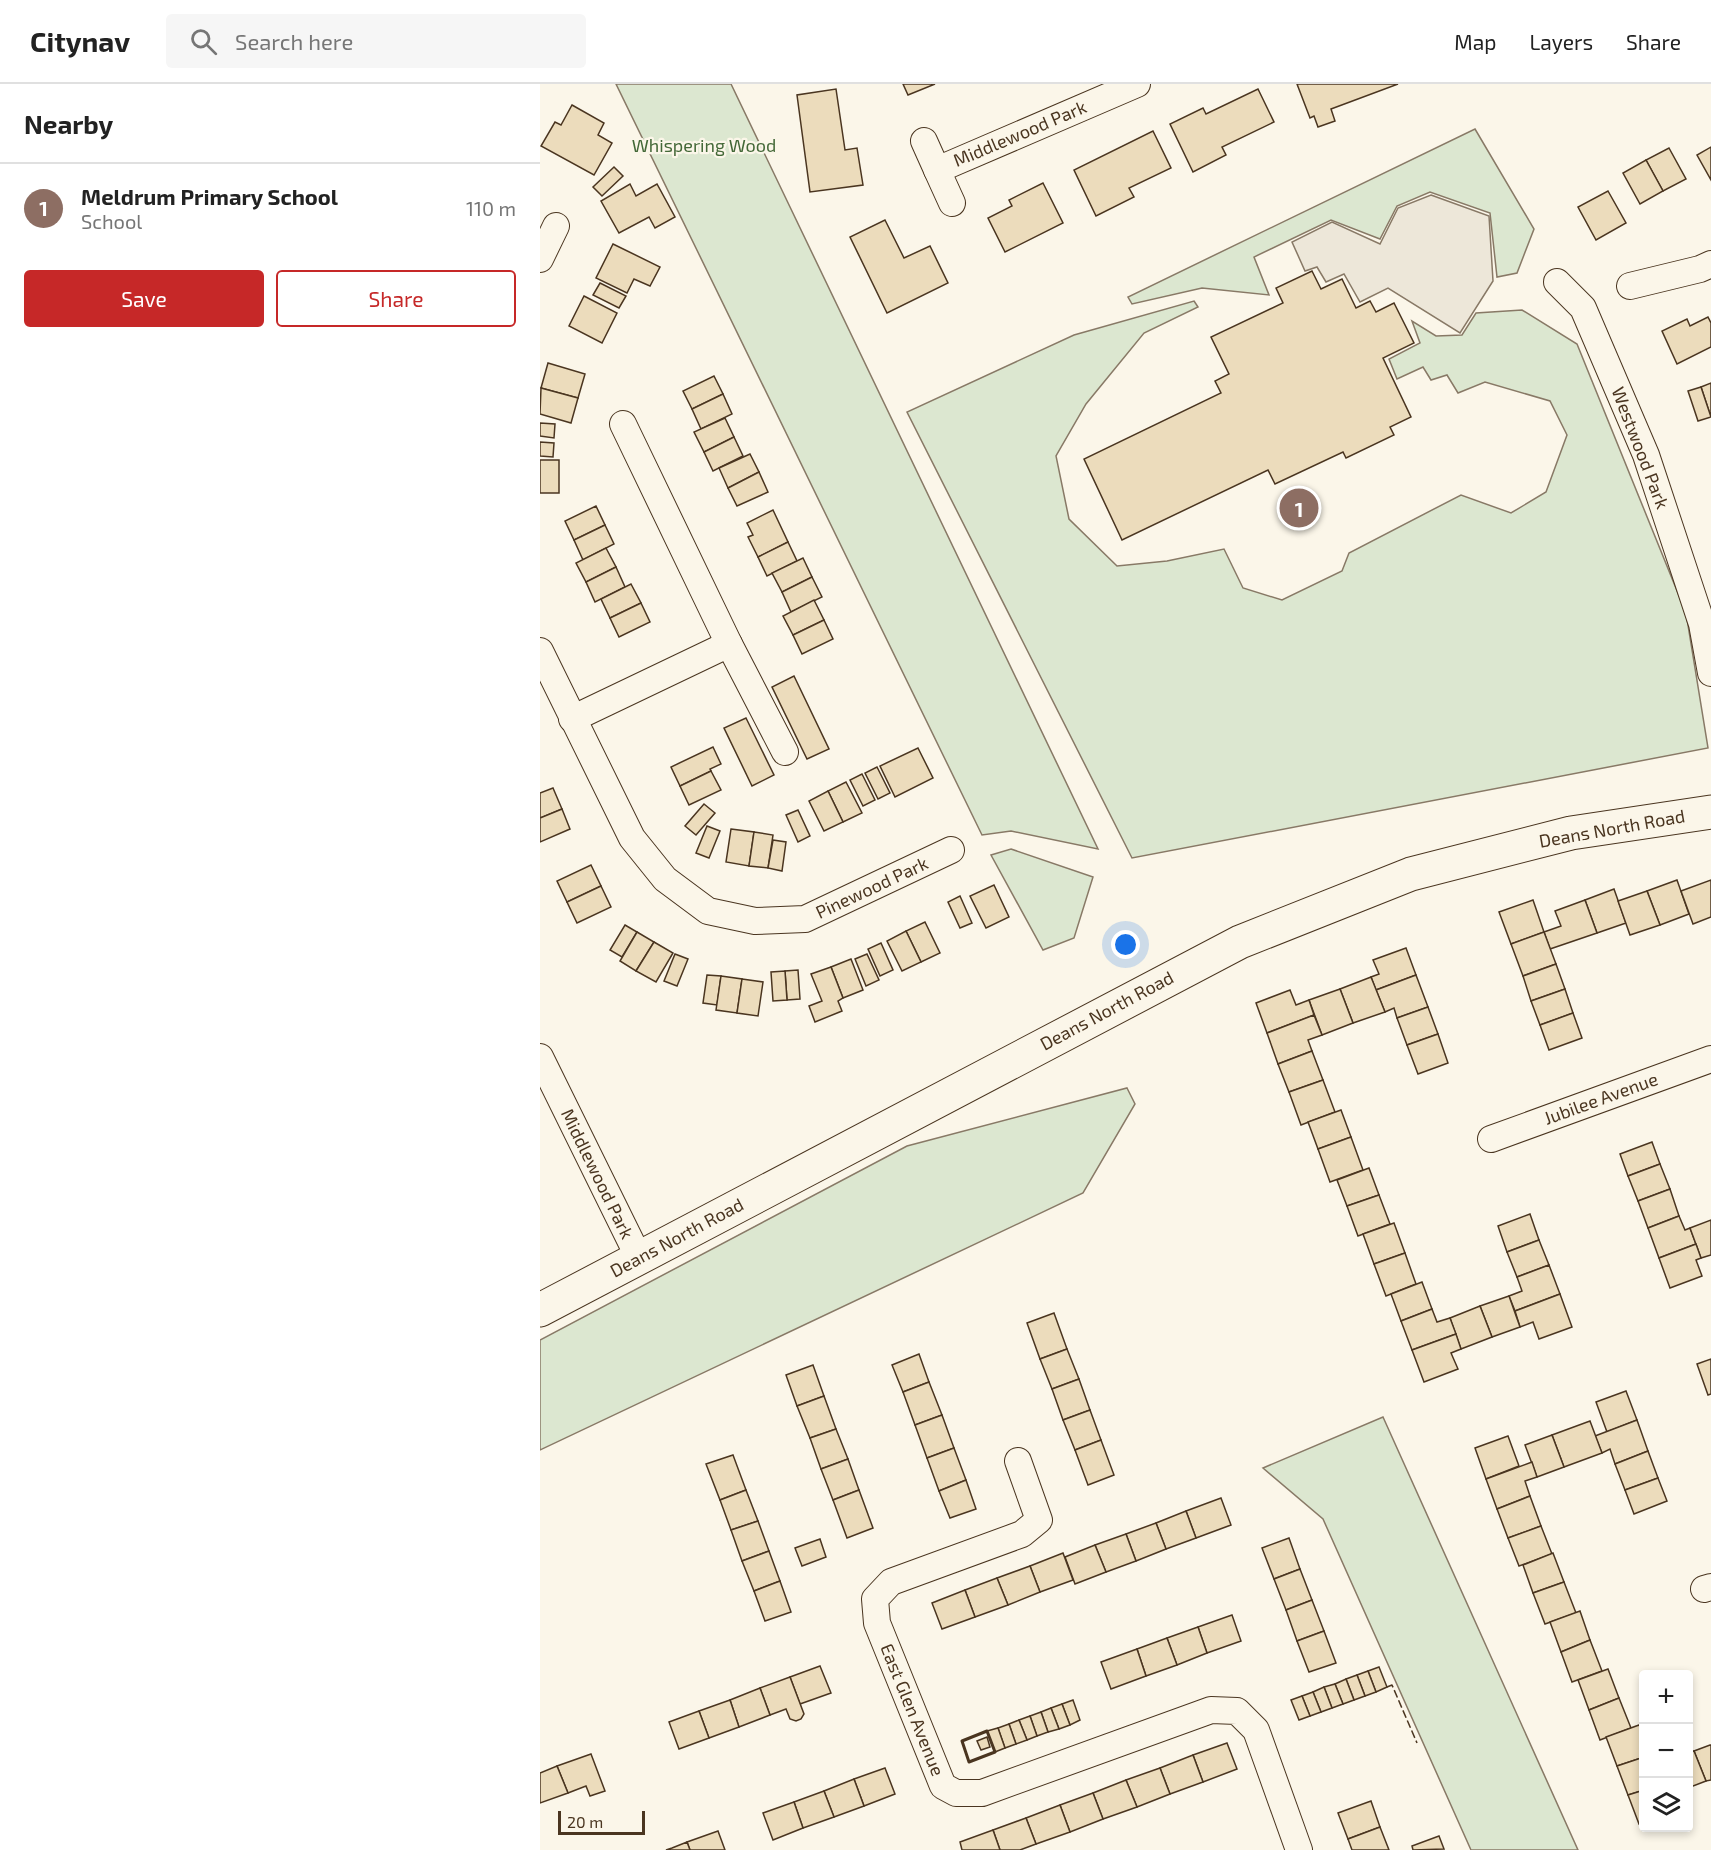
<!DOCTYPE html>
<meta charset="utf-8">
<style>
body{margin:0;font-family:"Exo 2",sans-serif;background:#f6f6f6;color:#222}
.controls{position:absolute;right:18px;bottom:18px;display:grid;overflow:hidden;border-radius:6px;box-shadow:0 3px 9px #0003}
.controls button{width:54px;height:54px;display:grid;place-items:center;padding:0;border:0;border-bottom:2px solid #e0e0e0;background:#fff;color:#222;font:30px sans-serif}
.scale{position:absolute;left:18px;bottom:15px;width:87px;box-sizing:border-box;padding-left:6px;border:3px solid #4a3520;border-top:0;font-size:16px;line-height:21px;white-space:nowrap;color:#4a3520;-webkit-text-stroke:4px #fbf6e9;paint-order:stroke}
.you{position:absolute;left:586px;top:861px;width:21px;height:21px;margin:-15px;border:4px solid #fff;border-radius:50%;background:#1a73e8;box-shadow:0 0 0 9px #1a73e833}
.badge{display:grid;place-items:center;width:39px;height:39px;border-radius:50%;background:#c62828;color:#fff;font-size:20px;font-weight:700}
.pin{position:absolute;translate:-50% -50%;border:3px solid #fff;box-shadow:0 2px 6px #0006}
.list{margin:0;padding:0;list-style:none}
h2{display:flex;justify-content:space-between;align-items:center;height:78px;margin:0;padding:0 24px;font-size:26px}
h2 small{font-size:20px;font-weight:400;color:#767676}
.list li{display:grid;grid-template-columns:39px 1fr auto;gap:18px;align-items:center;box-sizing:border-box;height:90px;padding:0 24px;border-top:2px solid #e0e0e0}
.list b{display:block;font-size:22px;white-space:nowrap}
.list p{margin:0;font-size:20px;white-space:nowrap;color:#767676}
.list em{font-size:20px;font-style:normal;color:#767676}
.actions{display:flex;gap:12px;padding:18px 24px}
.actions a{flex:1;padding:14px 0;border:2px solid #c62828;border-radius:6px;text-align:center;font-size:21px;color:#c62828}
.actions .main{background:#c62828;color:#fff}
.icon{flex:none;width:33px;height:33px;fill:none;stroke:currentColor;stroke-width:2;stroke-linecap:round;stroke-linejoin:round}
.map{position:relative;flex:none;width:1171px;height:1766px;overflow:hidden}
header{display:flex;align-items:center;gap:36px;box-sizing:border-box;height:84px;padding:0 30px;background:#fff;border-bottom:2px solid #e0e0e0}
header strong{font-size:28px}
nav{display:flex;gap:33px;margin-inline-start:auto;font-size:21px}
.search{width:420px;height:54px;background:#f6f6f6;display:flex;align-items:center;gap:15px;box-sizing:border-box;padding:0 21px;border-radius:6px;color:#767676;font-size:22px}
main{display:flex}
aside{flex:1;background:#fff}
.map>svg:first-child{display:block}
.green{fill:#dce7d0;stroke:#887966;stroke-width:1.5}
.parking{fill:#ede7d9;stroke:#887966;stroke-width:1.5}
.building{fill:#ecdcbc;stroke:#4a3520;stroke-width:1.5}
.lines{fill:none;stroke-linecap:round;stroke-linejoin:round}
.street-casing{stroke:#4a3520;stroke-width:28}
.secondary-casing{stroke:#4a3520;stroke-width:35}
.street{stroke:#fbf6e9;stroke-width:26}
.secondary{stroke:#fbf6e9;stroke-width:33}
.fence{stroke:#4a3520;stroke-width:1.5;stroke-dasharray:8 3;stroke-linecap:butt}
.wall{stroke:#4a3520;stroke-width:3}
.labels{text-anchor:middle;stroke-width:4.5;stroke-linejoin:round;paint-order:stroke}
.street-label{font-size:18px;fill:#4a3520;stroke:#fbf6e9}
.park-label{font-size:18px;fill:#436837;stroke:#fbf6e9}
</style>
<header>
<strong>Citynav</strong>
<div class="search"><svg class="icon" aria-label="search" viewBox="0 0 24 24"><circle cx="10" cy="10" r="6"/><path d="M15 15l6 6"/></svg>Search here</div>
<nav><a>Map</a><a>Layers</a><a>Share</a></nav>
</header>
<main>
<aside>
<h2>Nearby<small></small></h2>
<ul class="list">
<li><span class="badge" style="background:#8d6e63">1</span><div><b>Meldrum Primary School</b><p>School</p></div><em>110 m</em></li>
</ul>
<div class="actions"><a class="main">Save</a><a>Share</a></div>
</aside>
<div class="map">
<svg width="1171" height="1766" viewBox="0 0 1171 1766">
<rect width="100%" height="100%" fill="#fbf6e9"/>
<g class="green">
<polygon points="76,0 191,0 558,765 471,747 442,751"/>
<polygon points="935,45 994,145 977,189 957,193 950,129 890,108 857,122 840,155 791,136 714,173 729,211 662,204 592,220 588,213"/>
<polygon points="654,217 658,223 604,249 546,320 516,372 529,435 577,482 627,477 684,465 703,504 742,516 802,487 809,469 921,411 971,429 1006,408 1027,351 1010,317 945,298 918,309 907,291 891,296 883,283 857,295 849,275 880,259 872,237 896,252 922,251 936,229 982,226 1037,260 1146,529 1168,664 592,774 367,328 534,251"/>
<polygon points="471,765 553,793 534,854 503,866 451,771"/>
<polygon points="587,1004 595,1020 543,1109 0,1366 0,1256 367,1062"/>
<polygon points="843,1333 1038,1766 931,1766 783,1435 723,1384"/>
</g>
<polygon class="parking" points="891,111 949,132 953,197 920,249 848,204 820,218 804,190 786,198 777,183 765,187 752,158 792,138 840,160 858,124"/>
<g class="building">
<polygon points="363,0 395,0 368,11"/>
<polygon points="757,0 858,0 791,25 795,37 778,43 774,32 770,34"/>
<polygon points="296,5 305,66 317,64 323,101 270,108 257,11"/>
<polygon points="718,5 734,38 682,63 686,71 653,88 630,40 663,24 666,30"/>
<polygon points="32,21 64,39 58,51 72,59 54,91 1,62 15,38 21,41"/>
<polygon points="613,47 631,84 589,104 594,113 556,132 534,86"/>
<polygon points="1171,63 1171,96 1157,71"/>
<polygon points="1129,64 1146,95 1123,107 1106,76"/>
<polygon points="1106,76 1123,107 1100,120 1083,89"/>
<polygon points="74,83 83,92 62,112 53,103"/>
<polygon points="503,99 523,139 465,168 448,134 472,122 469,116"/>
<polygon points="90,100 96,112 117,100 135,133 115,144 109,133 79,149 61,117"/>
<polygon points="1068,107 1086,139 1056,156 1038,123"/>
<polygon points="345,136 364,174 390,162 408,199 347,229 310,153"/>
<polygon points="73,160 120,183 110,202 94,195 87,209 56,194"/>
<polygon points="772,187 781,205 802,195 816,224 830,217 836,228 854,219 874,259 843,274 871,333 850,343 854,351 806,374 803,368 735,400 728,386 582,456 544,375 681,309 675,297 689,290 671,253 743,219 736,204"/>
<polygon points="60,199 86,212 79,224 53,211"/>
<polygon points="44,212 77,229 62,259 29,242"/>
<polygon points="1168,233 1171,239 1171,263 1137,280 1122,247 1147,235 1150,242"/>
<polygon points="8,279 45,290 38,314 1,304"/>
<polygon points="174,292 183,310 152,325 143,307"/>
<polygon points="1171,299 1171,333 1161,303"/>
<polygon points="1161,303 1171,333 1158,337 1148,307"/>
<polygon points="1,304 38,314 31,339 0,330"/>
<polygon points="183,310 192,330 161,345 152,325"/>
<polygon points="185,334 194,353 164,368 154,348"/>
<polygon points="0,339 15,340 14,354 0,352"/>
<polygon points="194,353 203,372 173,387 164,368"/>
<polygon points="0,358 14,359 13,373 0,372"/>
<polygon points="210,370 219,388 188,404 179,384"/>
<rect x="0" y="376" width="19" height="33"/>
<polygon points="219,388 228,408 197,422 188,404"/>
<polygon points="56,422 65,441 34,456 25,437"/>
<polygon points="233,426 248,458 218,473 208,453 213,451 207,439"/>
<polygon points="65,441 74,460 43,476 34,456"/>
<polygon points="248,458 257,477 227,492 218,473"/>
<polygon points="66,464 76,483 46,498 36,479"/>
<polygon points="263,474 272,493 242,508 232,489"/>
<polygon points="76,483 85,503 55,518 46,498"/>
<polygon points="272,493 282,513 251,528 242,508"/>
<polygon points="91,500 101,519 70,534 61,515"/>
<polygon points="274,516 284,536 253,551 243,532"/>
<polygon points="101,519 110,538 79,553 70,534"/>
<polygon points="284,536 293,555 262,570 253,551"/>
<polygon points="254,592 289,665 267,675 232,603"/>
<polygon points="206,634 234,691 212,702 184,644"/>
<polygon points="173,663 181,680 170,685 171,687 140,702 131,683"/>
<polygon points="378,664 393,694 355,713 340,682"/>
<polygon points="337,683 350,709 338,715 325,689"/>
<polygon points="171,687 181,706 149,721 140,702"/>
<polygon points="322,690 335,716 323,722 310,696"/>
<polygon points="306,698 322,729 303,738 288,707"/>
<polygon points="13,704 22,725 0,734 0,709"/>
<polygon points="288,707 303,738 284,747 269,717"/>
<polygon points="164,720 175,729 156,751 145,742"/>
<polygon points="22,725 30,745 0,758 0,734"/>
<polygon points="258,726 270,752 258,758 246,731"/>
<polygon points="167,742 180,747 169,774 156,769"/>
<polygon points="191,745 214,748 209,782 186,778"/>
<polygon points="214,748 233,751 228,784 209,782"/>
<polygon points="233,756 246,758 242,787 228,784"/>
<polygon points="51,781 61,802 27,818 17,797"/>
<polygon points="1137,796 1149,830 1120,841 1107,807"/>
<polygon points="1171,796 1171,833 1153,840 1141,807"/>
<polygon points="454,801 469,833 446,844 430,812"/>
<polygon points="61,802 71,823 37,839 27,818"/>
<polygon points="1074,805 1086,839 1057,849 1045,816"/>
<polygon points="1107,807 1120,841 1090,851 1078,817"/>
<polygon points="420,812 432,839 420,844 408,818"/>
<polygon points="993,816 1004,848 971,860 959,828"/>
<polygon points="1045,816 1057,849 1010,865 1004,848 1021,842 1015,827"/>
<polygon points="385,838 400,869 381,878 366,847"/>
<polygon points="85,841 97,848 82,873 70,866"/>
<polygon points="366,847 381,878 362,887 347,857"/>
<polygon points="97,848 114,858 96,887 80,877"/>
<polygon points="1004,848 1016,880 983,892 971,860"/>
<polygon points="114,858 133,869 116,898 96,887"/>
<polygon points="341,859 353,886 340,892 328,865"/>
<polygon points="866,864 876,891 836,906 831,893 839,890 833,876"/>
<polygon points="135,870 148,875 137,902 124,897"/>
<polygon points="327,870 339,896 326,902 315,875"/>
<polygon points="311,875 323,906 303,914 291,883"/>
<polygon points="1016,880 1025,905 991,917 983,892"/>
<polygon points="291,883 303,914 298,917 302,927 275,938 269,922 282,917 271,890"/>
<polygon points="258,886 260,915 247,916 245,887"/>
<polygon points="245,887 247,916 233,917 231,888"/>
<polygon points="167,891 181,892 177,921 163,919"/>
<polygon points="876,891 888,923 857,934 854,924 845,928 836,906"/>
<polygon points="181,892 202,895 197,929 176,926"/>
<polygon points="831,893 845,928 813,939 800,905"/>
<polygon points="202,895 223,898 218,932 197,929"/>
<polygon points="800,905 813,939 782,951 769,916"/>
<polygon points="1025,905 1033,929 1000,941 991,917"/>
<polygon points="750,906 756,921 769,916 774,931 727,949 716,919"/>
<polygon points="888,923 898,950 867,961 857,934"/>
<polygon points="1033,929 1042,954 1009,966 1000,941"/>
<polygon points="774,931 782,951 768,956 772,967 738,980 727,949"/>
<polygon points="898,950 908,979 878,990 867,961"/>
<polygon points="772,967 783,996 749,1008 738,980"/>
<polygon points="783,996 795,1028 761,1041 749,1008"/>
<polygon points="801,1026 811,1053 778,1065 768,1038"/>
<polygon points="811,1053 823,1086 790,1098 778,1065"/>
<polygon points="1112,1058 1120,1080 1088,1092 1080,1070"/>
<polygon points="1120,1080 1130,1105 1098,1117 1088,1092"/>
<polygon points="829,1084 839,1111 807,1122 797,1096"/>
<polygon points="1130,1105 1139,1132 1108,1144 1098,1117"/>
<polygon points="839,1111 850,1140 818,1152 807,1122"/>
<polygon points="990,1130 999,1156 967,1168 958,1142"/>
<polygon points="1139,1132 1145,1146 1150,1144 1156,1160 1119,1174 1108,1144"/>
<polygon points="1171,1136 1171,1171 1161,1174 1150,1144"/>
<polygon points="854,1139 865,1169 834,1180 823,1150"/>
<polygon points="999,1156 1009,1181 977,1193 967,1168"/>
<polygon points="1156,1160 1161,1174 1156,1176 1162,1192 1130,1204 1119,1174"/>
<polygon points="865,1169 876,1200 846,1212 834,1180"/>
<polygon points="1009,1181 1020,1210 975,1227 969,1212 982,1207 977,1193"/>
<polygon points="882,1198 892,1225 861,1237 851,1210"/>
<polygon points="1020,1210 1032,1243 999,1255 993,1238 980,1243 975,1227"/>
<polygon points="969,1212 980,1243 952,1253 940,1222"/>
<polygon points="940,1222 952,1253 921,1265 910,1234"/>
<polygon points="892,1225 897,1238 910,1234 916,1250 872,1266 861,1237"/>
<polygon points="514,1229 527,1265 500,1275 487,1239"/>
<polygon points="916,1250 921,1265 911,1269 918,1285 884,1298 872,1266"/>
<polygon points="527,1265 539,1295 512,1305 500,1275"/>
<polygon points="379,1270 389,1298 363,1308 352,1281"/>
<polygon points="1171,1275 1171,1310 1168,1311 1157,1280"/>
<polygon points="273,1281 284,1312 257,1322 246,1291"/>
<polygon points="539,1295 550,1326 523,1336 512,1305"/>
<polygon points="389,1298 402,1331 375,1341 363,1308"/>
<polygon points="1086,1307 1097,1336 1067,1348 1056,1318"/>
<polygon points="284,1312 296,1345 270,1354 257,1322"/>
<polygon points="550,1326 561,1356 535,1366 523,1336"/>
<polygon points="402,1331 414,1364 387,1374 375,1341"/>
<polygon points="1097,1336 1108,1367 1075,1380 1070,1365 1062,1369 1055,1352"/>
<polygon points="1050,1337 1062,1369 1024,1383 1012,1351"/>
<polygon points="296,1345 308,1375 281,1385 270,1354"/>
<polygon points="1012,1351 1024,1383 997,1393 985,1361"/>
<polygon points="968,1352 979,1382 946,1395 935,1364"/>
<polygon points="561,1356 574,1391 548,1401 535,1366"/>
<polygon points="414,1364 426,1396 399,1407 387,1374"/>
<polygon points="1108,1367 1118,1394 1085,1406 1075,1380"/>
<polygon points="193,1371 206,1406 180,1416 166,1380"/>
<polygon points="308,1375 319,1406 293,1416 281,1385"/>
<polygon points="992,1378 997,1393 985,1397 990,1412 957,1425 946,1395"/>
<polygon points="1118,1394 1127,1417 1094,1430 1085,1406"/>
<polygon points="426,1396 436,1425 410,1434 399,1407"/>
<polygon points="206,1406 218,1437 191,1446 180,1416"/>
<polygon points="319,1406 333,1444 307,1454 293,1416"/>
<polygon points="990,1412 1001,1442 968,1454 957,1425"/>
<polygon points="681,1414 691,1441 656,1454 646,1427"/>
<polygon points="646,1427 656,1454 626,1465 616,1439"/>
<polygon points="218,1437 229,1467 202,1477 191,1446"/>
<polygon points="616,1439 626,1465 596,1477 586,1450"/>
<polygon points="1001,1442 1012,1470 979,1482 968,1454"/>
<polygon points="586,1450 596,1477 566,1488 555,1461"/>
<polygon points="749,1454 760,1485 734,1495 722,1464"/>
<polygon points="280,1455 286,1473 262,1482 255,1464"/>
<polygon points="555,1461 566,1488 535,1500 525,1473"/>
<polygon points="229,1467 240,1497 214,1507 202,1477"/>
<polygon points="523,1469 533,1496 500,1508 490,1482"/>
<polygon points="1013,1469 1024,1498 993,1509 983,1481"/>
<polygon points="490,1482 500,1508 468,1521 457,1494"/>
<polygon points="760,1485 772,1516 746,1526 734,1495"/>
<polygon points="457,1494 468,1521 435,1533 425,1506"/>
<polygon points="240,1497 251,1528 225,1537 214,1507"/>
<polygon points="1024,1498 1036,1529 1005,1540 993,1509"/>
<polygon points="425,1506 435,1533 402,1545 392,1519"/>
<polygon points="772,1516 784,1547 757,1557 746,1526"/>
<polygon points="1040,1527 1050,1556 1021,1568 1010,1538"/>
<polygon points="692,1531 701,1557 667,1569 658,1543"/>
<polygon points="658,1543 667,1569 637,1581 627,1554"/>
<polygon points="784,1547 796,1579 769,1588 757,1557"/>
<polygon points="627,1554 637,1581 606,1592 597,1565"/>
<polygon points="1050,1556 1062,1587 1032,1598 1021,1568"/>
<polygon points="597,1565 606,1592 571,1605 561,1578"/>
<polygon points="280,1582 291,1609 260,1620 250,1593"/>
<polygon points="839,1583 847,1603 836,1608 828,1587"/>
<polygon points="1068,1585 1079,1614 1049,1626 1038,1596"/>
<polygon points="828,1587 836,1608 825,1612 817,1591"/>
<polygon points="817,1591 825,1612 814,1616 806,1595"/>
<polygon points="250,1593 264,1630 261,1635 256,1637 250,1635 246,1625 230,1631 220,1604"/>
<polygon points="806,1595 814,1616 803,1620 795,1600"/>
<polygon points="795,1600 803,1620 792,1624 784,1603"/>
<polygon points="784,1603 792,1624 781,1628 773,1608"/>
<polygon points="220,1604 230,1631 199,1643 190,1616"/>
<polygon points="773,1608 781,1628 770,1632 762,1612"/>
<polygon points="762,1612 770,1632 759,1636 751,1616"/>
<polygon points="1079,1614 1091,1644 1060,1656 1049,1626"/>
<polygon points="190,1616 199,1643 169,1654 159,1627"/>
<polygon points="533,1616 540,1636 530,1641 522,1620"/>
<polygon points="522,1620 530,1641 519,1645 511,1624"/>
<polygon points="511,1624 519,1645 508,1648 501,1628"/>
<polygon points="159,1627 169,1654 139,1665 129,1638"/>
<polygon points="501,1628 508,1648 497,1652 490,1632"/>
<polygon points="490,1632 497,1652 487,1656 479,1636"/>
<polygon points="479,1636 487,1656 476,1660 469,1640"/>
<polygon points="469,1640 476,1660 465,1664 458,1644"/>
<polygon points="1099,1641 1104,1652 1104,1673 1077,1682 1066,1653"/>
<polygon points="458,1644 465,1664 455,1668 447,1647"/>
<polygon points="447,1653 450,1663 441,1666 437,1657"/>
<polygon points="687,1659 697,1685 663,1698 653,1671"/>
<polygon points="1170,1661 1171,1661 1171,1696 1166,1697 1154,1667"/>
<polygon points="1154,1667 1166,1697 1148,1704 1148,1669"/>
<polygon points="51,1670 65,1707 50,1712 46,1702 28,1709 17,1682"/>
<polygon points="653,1671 663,1698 630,1710 620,1684"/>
<polygon points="1104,1673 1104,1706 1088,1711 1077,1682"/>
<polygon points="17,1682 28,1709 0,1719 0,1689"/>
<polygon points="345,1684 355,1710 324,1722 314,1695"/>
<polygon points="620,1684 630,1710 597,1723 586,1696"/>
<polygon points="314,1695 324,1722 294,1733 284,1707"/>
<polygon points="586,1696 597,1723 563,1735 553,1709"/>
<polygon points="1104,1706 1104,1738 1099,1740 1088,1711"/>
<polygon points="284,1707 294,1733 263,1744 254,1718"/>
<polygon points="553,1709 563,1735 530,1748 520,1721"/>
<polygon points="831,1717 840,1743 808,1755 798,1729"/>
<polygon points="254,1718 263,1744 233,1756 223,1729"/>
<polygon points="520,1721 530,1748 496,1760 486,1734"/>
<polygon points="486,1734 496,1760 480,1766 460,1766 453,1746"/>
<polygon points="840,1743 849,1766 812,1766 808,1755"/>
<polygon points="453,1746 460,1766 422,1766 420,1758"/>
<polygon points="178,1747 185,1766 150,1766 147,1758"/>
<polygon points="899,1752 904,1765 873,1766 872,1762"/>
<polygon points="147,1758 150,1766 126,1766 132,1764"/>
</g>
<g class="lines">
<g class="street-casing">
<g id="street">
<polyline points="384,57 397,86 597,0"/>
<polyline points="397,86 412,119"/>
<polyline points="0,175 16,142"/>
<polyline points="1017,198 1043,224 1106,371 1162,540 1171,589"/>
<polyline points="1090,202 1160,185 1171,180"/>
<polyline points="83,340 189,560 245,668"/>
<polyline points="0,567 92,754 125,795 168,827 215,837 265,835 411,766"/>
<polyline points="32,635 189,560"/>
<polyline points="0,973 99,1174"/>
<polyline points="951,1055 1171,975"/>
<polyline points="478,1377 499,1436 482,1450 351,1498 335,1515 337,1539 403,1702 416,1709 442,1709 671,1626 697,1627 716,1646 759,1766"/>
<polyline points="1164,1505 1171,1503"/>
</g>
</g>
<g class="secondary-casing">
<polyline id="secondary" points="0,1226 700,858 871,790 1031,749 1171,728"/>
</g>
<use href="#street" class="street"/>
<use href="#secondary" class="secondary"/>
<polyline class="fence" points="847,1603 852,1601 877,1659"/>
<polygon class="wall" points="447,1647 455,1668 429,1678 422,1657"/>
</g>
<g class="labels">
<g class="street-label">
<text transform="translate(480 50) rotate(-23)" y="6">Middlewood Park</text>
<text transform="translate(1100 364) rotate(69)" y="6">Westwood Park</text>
<text transform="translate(1072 745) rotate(-10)" y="6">Deans North Road</text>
<text transform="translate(332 804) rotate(-25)" y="6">Pinewood Park</text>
<text transform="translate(567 927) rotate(-28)" y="6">Deans North Road</text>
<text transform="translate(1061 1015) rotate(-20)" y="6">Jubilee Avenue</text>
<text transform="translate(57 1090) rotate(64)" y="6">Middlewood Park</text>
<text transform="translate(137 1154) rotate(-28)" y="6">Deans North Road</text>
<text transform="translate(372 1626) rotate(68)" y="6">East Glen Avenue</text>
</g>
<g class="park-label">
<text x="164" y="68">Whispering Wood</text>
</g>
</g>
</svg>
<div class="controls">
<button>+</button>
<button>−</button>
<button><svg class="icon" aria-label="layers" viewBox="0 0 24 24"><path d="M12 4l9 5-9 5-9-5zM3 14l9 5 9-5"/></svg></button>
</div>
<div class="scale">20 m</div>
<div class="you"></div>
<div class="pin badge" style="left:759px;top:424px;background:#8d6e63">1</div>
</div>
</main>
